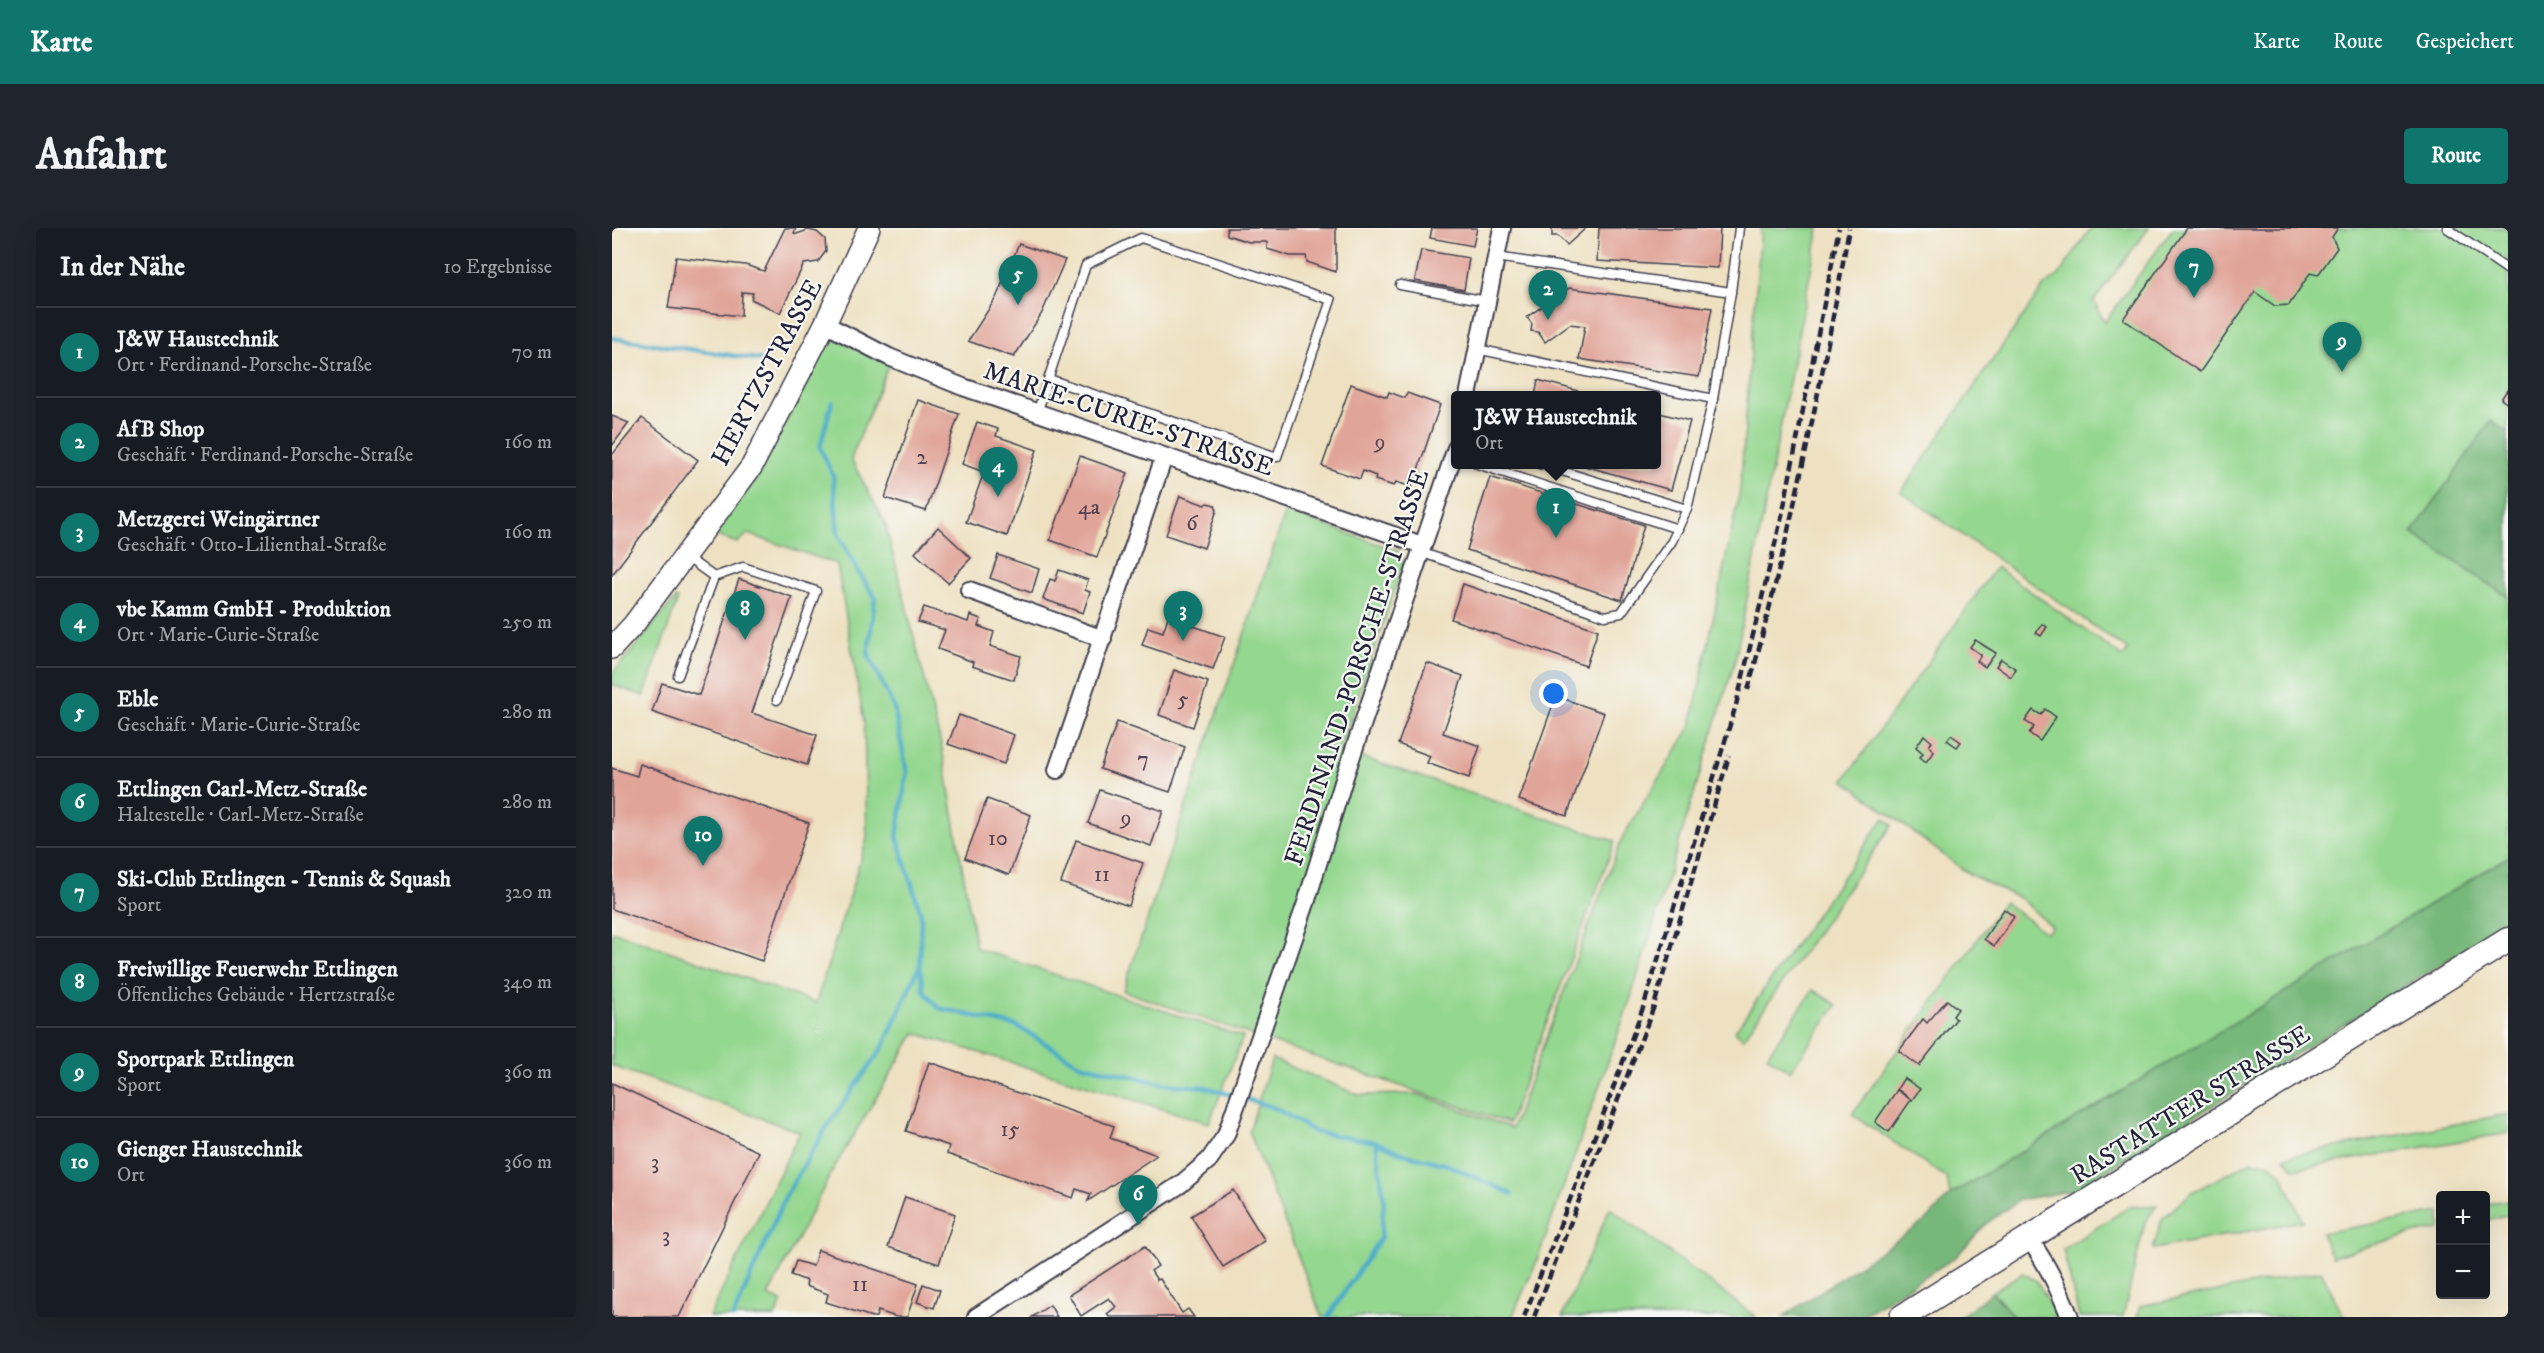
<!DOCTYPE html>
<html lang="de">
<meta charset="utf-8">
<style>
body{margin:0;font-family:"IM FELL DW Pica",serif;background:#20242c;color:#f1f3f6}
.controls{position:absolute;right:18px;bottom:18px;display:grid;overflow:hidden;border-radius:6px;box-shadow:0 6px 24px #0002}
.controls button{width:54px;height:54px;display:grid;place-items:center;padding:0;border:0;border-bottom:2px solid #363941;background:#171b24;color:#f1f3f6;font:30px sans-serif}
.you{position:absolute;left:942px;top:466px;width:21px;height:21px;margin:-15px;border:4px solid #fff;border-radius:50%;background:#1a73e8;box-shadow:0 0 0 9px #1a73e833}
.badge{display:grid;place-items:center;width:39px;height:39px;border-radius:50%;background:#0f766e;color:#fff;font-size:20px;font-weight:700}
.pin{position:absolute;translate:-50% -50px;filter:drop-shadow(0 2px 3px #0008)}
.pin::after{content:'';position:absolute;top:32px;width:21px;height:18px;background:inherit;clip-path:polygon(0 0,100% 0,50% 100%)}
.popup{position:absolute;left:839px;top:163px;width:210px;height:78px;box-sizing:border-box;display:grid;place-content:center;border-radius:6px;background:#171b24;filter:drop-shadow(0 2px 4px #0005);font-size:20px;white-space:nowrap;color:#9ea1a6}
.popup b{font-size:22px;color:#f1f3f6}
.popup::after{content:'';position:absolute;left:50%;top:100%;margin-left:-12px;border:12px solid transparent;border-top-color:#171b24}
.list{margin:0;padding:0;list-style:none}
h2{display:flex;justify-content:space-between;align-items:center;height:78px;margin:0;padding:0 24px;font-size:26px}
h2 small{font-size:20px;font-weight:400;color:#9ea1a6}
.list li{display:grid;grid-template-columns:39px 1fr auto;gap:18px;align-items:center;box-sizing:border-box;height:90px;padding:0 24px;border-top:2px solid #363941}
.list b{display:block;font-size:22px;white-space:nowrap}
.list p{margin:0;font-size:20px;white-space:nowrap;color:#9ea1a6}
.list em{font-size:20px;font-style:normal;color:#9ea1a6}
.map{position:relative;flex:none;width:1896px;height:1089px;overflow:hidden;border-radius:6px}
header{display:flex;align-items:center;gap:36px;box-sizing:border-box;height:84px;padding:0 30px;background:#0f766e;color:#fff}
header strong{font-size:28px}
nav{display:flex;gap:33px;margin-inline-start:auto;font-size:21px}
.intro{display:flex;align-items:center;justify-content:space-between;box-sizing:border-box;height:144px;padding:0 36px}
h1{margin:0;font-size:42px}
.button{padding:15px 27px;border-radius:6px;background:#0f766e;color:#fff;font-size:21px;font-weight:700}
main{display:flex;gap:36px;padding:0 36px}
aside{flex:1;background:#171b24;border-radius:6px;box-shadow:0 6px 24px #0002}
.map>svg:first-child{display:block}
.green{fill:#94d78f;stroke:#5b7c65;stroke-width:1.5}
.forest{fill:#77b87a;stroke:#4c6d5a;stroke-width:1.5}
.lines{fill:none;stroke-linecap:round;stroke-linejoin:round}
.stream{stroke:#49abc8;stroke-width:4.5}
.building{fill:#e1a499}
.service-casing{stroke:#413f4f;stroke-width:11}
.minor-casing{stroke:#413f4f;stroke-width:20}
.tertiary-casing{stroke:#413f4f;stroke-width:24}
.secondary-casing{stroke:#413f4f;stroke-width:27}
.service{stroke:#fff;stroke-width:8}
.minor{stroke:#fff;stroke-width:16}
.tertiary{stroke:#fff;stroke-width:21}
.secondary{stroke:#fff;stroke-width:24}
.rail{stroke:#22223b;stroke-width:4.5;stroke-dasharray:9 4.5;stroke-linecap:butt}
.labels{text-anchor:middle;stroke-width:4.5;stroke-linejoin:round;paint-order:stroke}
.number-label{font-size:22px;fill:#524252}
.street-label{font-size:26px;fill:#22223b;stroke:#f6f6f2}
</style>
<header>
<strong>Karte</strong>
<nav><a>Karte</a><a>Route</a><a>Gespeichert</a></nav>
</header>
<div class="intro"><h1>Anfahrt</h1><a class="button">Route</a></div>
<main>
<aside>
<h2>In der Nähe<small>10 Ergebnisse</small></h2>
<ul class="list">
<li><span class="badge">1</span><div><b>J&amp;W Haustechnik</b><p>Ort · Ferdinand-Porsche-Straße</p></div><em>70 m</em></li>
<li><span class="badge">2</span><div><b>AfB Shop</b><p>Geschäft · Ferdinand-Porsche-Straße</p></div><em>160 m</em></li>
<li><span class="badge">3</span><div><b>Metzgerei Weingärtner</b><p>Geschäft · Otto-Lilienthal-Straße</p></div><em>160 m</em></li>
<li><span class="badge">4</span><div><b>vbe Kamm GmbH - Produktion</b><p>Ort · Marie-Curie-Straße</p></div><em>250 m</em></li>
<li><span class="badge">5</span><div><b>Eble</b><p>Geschäft · Marie-Curie-Straße</p></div><em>280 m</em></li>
<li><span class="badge">6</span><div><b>Ettlingen Carl-Metz-Straße</b><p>Haltestelle · Carl-Metz-Straße</p></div><em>280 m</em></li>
<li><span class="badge">7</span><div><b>Ski-Club Ettlingen - Tennis &amp; Squash</b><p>Sport</p></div><em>320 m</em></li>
<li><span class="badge">8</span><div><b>Freiwillige Feuerwehr Ettlingen</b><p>Öffentliches Gebäude · Hertzstraße</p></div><em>340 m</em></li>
<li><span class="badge">9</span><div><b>Sportpark Ettlingen</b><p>Sport</p></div><em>360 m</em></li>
<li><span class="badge">10</span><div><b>Gienger Haustechnik</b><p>Ort</p></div><em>360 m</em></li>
</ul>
</aside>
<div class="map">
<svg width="1896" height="1089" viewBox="0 0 1896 1089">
<rect width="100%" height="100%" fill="#f6f6f2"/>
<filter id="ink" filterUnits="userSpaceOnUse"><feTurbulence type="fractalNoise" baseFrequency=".0167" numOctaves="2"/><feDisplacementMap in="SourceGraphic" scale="12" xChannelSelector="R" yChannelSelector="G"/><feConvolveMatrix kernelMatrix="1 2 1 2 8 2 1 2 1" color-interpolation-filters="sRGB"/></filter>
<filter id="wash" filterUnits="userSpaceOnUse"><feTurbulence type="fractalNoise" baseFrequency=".008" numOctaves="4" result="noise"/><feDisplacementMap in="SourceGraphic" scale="24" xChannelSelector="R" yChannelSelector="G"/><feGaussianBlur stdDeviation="1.35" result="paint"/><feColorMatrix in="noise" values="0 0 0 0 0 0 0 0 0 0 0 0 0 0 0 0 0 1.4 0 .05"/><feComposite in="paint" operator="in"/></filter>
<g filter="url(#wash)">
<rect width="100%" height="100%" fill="#eee1c1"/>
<g class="green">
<polygon points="1149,0 1207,0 1123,433 1019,769 925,1033 900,1089 710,1089 637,903 660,831 747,867 805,866 900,900 1010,610 1079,498 1128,262"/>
<polygon points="1479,0 1537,0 1481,74 1487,79 1485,81 1493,94 1561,0 1896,0 1896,204 1879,193 1800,305 1896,369 1896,629 1338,967 1335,950 1240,886 1392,674 1434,705 1440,699 1409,671 1357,646 1232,552 1384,339 1511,429 1516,422 1289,264 1432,58 1447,47"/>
<polygon points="219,108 277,136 239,231 273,295 330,520 364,720 631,809 597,895 303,805 223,938 156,1068 170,1074 163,1089 97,1089 188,904 0,838 0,703 204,775 255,611 252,494 225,336 136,306 125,315 102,307 144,250"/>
<polygon points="674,283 789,324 791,337 728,522 1003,613 897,895 511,763"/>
<polygon points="64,370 66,371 32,468 0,457 0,446"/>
<polygon points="1272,590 1280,597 1131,811 1123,803"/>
<polygon points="1201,762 1225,777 1178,843 1155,828"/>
<polygon points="1896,886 1896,905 1682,941 1672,929"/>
<polygon points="1640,933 1658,936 1669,945 1691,993 1541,1021 1550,991 1580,964"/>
<polygon points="1896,972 1896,988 1874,992 1874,976"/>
<polygon points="1545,977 1533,994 1511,1089 1467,1089 1451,1021 1517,979"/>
<polygon points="998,980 1144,1089 950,1089"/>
<polygon points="1828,984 1828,1001 1795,1007 1720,1029 1709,1005"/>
<polygon points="1709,1043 1732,1089 1525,1089 1528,1078"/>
<polygon points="1410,1045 1425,1053 1445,1089 1402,1089 1380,1064"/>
</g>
<g class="forest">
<polygon points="1879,193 1896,204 1896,369 1800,305"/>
<polygon points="1896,629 1896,695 1464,962 1407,972 1374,996 1344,1029 1248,1089 1171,1089 1316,991 1338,967"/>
<polygon points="1380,1064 1402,1089 1348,1089"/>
</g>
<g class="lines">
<g class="stream">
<polyline points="0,110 151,132"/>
<polyline points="220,174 208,219 221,248 226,306 245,342 263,369 256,426 282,480 295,544 285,609 309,686 308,737 312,763 327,780 405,798 467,836 553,856 593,859 623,868"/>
<polyline points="631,870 663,880 703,904 764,914 792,926 836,937 900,966"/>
<polyline points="121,1089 174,967 216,897 271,819 307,739"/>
<polyline points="716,1089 769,1009 772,971 764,914"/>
</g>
</g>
<g id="blocks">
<g class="building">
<polygon points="173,0 184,0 182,5 185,6 196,2 205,4 213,11 214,23 206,34 192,36 168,85 139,71 141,65 130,64 129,88 56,80 64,29 133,37 152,43"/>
<polygon points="615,0 724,0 724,44 695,34 694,28 678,28 655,21 655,14 637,14 615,7"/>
<polygon points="820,0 865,0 861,18 818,10"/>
<polygon points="940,0 974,0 955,17 946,8 940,8"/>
<polygon points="987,0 1108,0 1106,40 985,33"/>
<polygon points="1575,0 1726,0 1720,9 1725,20 1706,47 1698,45 1677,77 1663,78 1643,64 1588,144 1511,91"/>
<polygon points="407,16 453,32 430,85 402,129 356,113 384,70"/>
<polygon points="809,22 857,30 852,62 803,53"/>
<polygon points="957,60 1100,80 1087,149 967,131 973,98 958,96 933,114 926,104 919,103 920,96 915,89"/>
<polygon points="926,152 981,167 981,168 923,168"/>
<polygon points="739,156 775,169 777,164 793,170 795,165 828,177 800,259 784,254 782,258 763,252 764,248 751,243 748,251 710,238"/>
<polygon points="1896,161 1896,176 1889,171"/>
<polygon points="306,172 347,186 314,283 273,270"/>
<polygon points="1044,184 1078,193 1059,262 969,237 1044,237"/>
<polygon points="0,188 17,195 0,218"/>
<polygon points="30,190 86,232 0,347 0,227"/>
<polygon points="365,194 386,201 384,208 425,222 395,308 354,294 372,244 350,236"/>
<polygon points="468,228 516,245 485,329 438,312"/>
<polygon points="878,249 1032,297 1010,372 855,322"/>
<polygon points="568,268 593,277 596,275 603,277 605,282 592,320 554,307"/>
<polygon points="326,299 359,330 336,355 303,325"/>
<polygon points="386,327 427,341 420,365 378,350"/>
<polygon points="447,342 476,352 473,362 478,364 471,385 431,371 438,351 443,353"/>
<polygon points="127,351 180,369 140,485 205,507 195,537 40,484 50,455 87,467"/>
<polygon points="851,356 986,402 974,438 839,391"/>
<polygon points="312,379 356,394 358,387 369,391 366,398 382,404 378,418 409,428 402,452 360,438 361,434 326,421 333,402 306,394"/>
<polygon points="556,389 613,409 601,441 530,417 536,399 551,404"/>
<polygon points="1430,396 1435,399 1429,408 1424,405"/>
<polygon points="1363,412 1384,425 1373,439 1365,433 1369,427 1358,419"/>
<polygon points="1389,431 1404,441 1399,449 1384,438"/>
<polygon points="815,435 851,448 831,505 868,518 857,550 815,535 818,528 786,516"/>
<polygon points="562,442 596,454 581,499 547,487"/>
<polygon points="944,468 992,485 955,588 907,572"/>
<polygon points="1433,481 1444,489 1428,513 1417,505 1422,499 1413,493 1421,482 1429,487"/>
<polygon points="347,487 402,507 392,536 336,516"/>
<polygon points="505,494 573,519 558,564 488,541"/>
<polygon points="1312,507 1320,514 1317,518 1322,523 1314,534 1308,529 1311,525 1304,519"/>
<polygon points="1339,507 1349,514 1345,519 1335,512"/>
<polygon points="28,536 197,595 150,733 0,681 0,540 25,548"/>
<polygon points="488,562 551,583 539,618 476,595"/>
<polygon points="375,571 419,587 397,647 353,630"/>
<polygon points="464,612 531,635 517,678 449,655"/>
<polygon points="1392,681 1402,689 1382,718 1372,711"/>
<polygon points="1335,772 1346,781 1341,788 1344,791 1307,838 1287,823 1311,791 1315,795"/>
<polygon points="317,834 502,898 498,910 545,927 476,973 479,966 464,961 461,970 335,926 337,918 294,903"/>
<polygon points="1292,850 1308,861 1300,872 1285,861"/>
<polygon points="0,855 147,924 67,1089 0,1089"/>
<polygon points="1285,862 1299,872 1277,904 1263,894"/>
<polygon points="621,962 653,1013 611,1039 579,988"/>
<polygon points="293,969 343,986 327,1036 276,1019"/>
<polygon points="533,1018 546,1038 539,1043 545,1052 548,1051 570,1085 576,1081 582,1089 497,1089 495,1086 504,1079 497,1070 469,1088 457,1067"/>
<polygon points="206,1022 306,1056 295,1089 284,1089 266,1083 264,1089 260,1089 214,1074 216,1066 194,1058 195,1053 179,1047 184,1033 201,1038"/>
<polygon points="311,1056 328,1062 322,1080 305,1074"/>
<polygon points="438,1077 445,1089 420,1089"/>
</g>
</g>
</g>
<g filter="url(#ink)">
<use href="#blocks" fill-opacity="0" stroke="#413f4f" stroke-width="1.5"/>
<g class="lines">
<g class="service-casing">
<g id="service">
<polyline points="1835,0 1896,42"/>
<polyline points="884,29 1119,64 1101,171"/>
<polyline points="788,57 875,73"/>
<polyline points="1119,64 1127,0"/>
<polyline points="865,121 1101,171 1075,281 927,236"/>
<polyline points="425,185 474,37 529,10 719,72 665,229 437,151"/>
<polyline points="865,236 1066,301"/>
<polyline points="808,324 993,388 1009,385 1060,313 1075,281"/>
<polyline points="102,349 131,339 204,363 165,472"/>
<polyline points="66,448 102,349 73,328"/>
</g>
</g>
<g class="minor-casing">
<g id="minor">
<polyline points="213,96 277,129 351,159 810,317"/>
<polyline points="856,168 890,0"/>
<polyline points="357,362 491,411"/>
<polyline points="445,542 552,229"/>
<path d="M1417 1011C1435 1035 1447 1061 1458 1089"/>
<polyline points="364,1089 569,956 597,932 614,907 694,675 733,548 844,220"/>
</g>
</g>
<g class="tertiary-casing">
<polyline id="tertiary" points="0,420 22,396 140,238 213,96 257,0"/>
</g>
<g class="secondary-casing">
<polyline id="secondary" points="1290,1089 1896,712"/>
</g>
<use href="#service" class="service"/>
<use href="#minor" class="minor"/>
<use href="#tertiary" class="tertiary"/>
<use href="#secondary" class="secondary"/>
<g class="rail">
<path d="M1136 462C1177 310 1210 156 1237 0"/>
<polyline points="912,1089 993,882 1032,777 1124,477 1171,283 1227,0"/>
<polyline points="922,1089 1041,781 1117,528"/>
</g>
</g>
</g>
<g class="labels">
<g class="number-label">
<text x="768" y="221">9</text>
<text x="310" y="236">2</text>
<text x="477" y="286">4a</text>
<text x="580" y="302">6</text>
<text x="571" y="478">5</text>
<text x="531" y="538">7</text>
<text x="514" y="597">9</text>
<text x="386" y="617">10</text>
<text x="490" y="653">11</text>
<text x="398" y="908">15</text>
<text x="43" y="941">3</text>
<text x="54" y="1014">3</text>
<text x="248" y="1063">11</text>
</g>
<g class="street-label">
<text transform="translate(154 144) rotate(-62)" y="9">HERTZSTRASSE</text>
<text transform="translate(517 190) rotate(19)" y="9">MARIE-CURIE-STRASSE</text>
<text transform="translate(744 439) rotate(-72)" y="9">FERDINAND-PORSCHE-STRASSE</text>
<text transform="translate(1578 876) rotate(-32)" y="9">RASTATTER STRASSE</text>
</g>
</g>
</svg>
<div class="controls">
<button>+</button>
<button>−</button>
</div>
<div class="you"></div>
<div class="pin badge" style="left:944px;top:310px">1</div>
<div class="popup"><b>J&amp;W Haustechnik</b>Ort</div>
<div class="pin badge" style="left:936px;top:92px">2</div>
<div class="pin badge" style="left:571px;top:413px">3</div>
<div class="pin badge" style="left:386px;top:269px">4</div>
<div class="pin badge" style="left:406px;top:77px">5</div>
<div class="pin badge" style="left:526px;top:997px">6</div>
<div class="pin badge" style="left:1582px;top:70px">7</div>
<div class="pin badge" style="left:133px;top:412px">8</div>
<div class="pin badge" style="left:1730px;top:144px">9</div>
<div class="pin badge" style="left:91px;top:638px">10</div>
</div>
</main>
